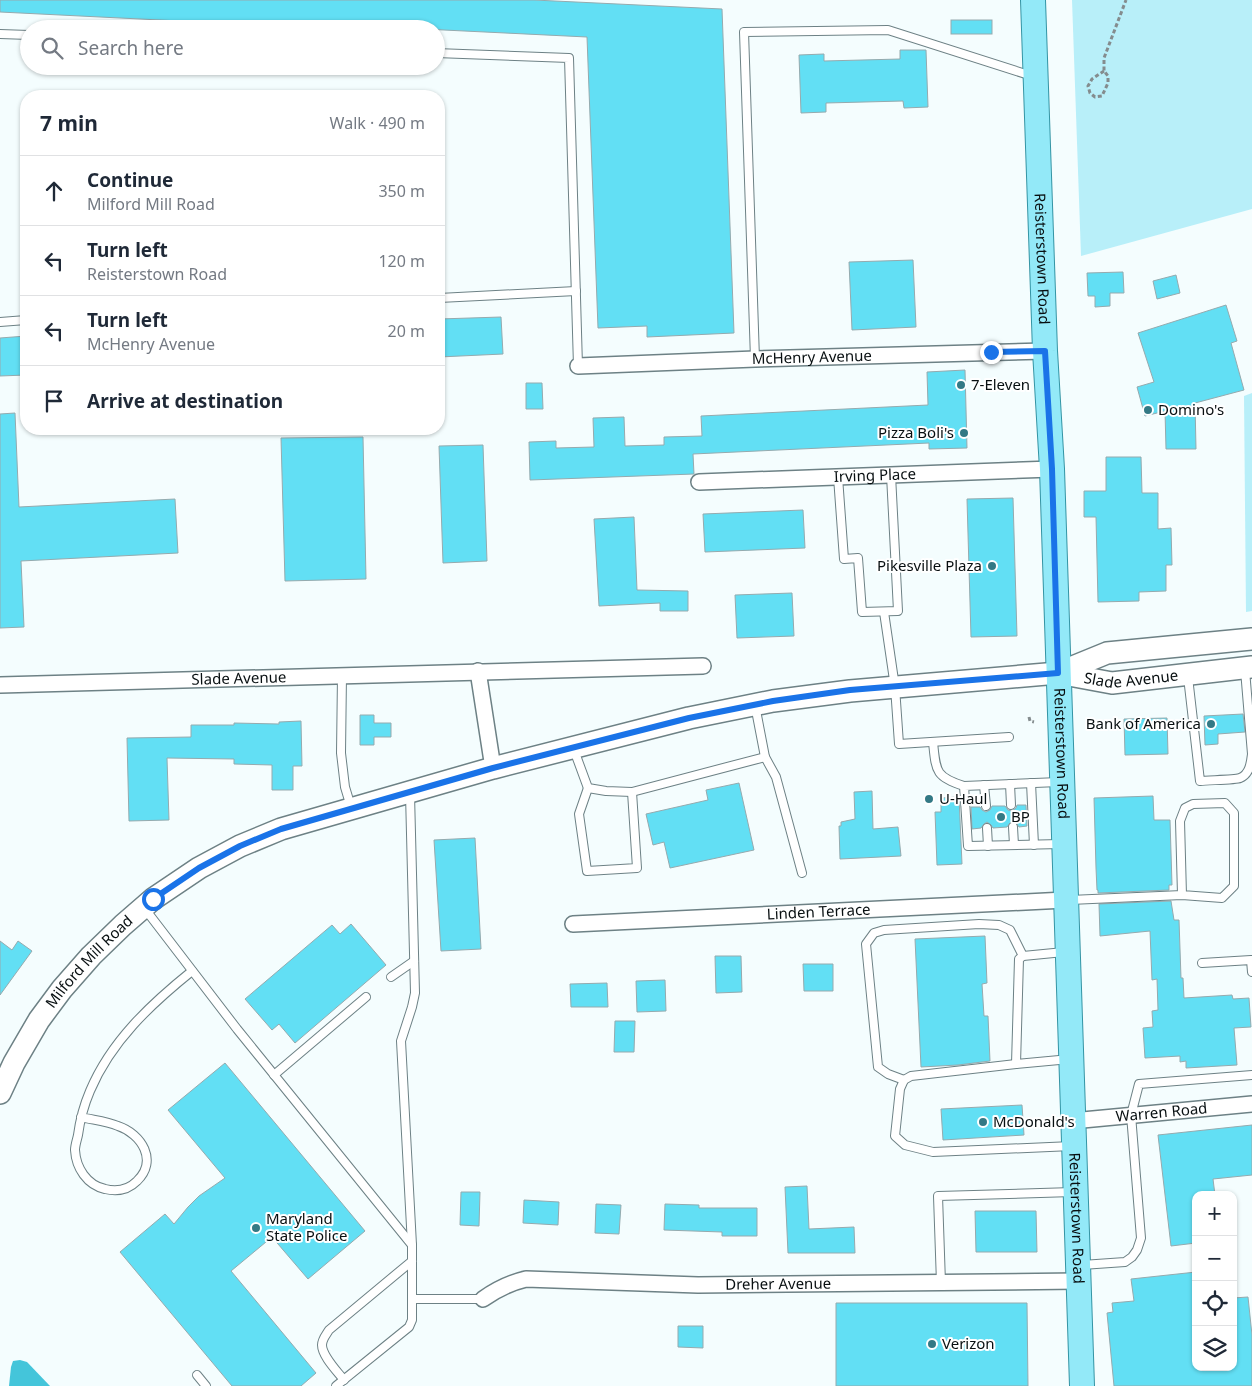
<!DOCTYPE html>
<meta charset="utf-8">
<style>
body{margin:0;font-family:"Noto Sans",sans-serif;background:#f6f6f7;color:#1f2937}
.controls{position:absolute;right:15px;bottom:15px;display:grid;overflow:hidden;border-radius:10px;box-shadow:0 1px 4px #0004}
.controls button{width:45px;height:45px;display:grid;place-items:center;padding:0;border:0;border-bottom:1px solid #e0e1e3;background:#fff;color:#1f2937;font:25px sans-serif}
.stop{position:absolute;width:15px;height:15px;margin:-11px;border:4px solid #1a73e8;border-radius:50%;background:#fff}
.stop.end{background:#1a73e8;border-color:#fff;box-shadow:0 1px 5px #0008}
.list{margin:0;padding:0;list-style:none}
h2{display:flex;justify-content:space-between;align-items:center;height:65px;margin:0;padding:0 20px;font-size:21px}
h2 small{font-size:16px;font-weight:400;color:#747a83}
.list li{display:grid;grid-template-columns:32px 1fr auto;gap:15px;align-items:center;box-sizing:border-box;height:70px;padding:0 20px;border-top:1px solid #e0e1e3}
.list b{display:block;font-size:19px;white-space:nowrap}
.list p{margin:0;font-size:16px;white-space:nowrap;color:#747a83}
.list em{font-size:16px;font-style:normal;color:#747a83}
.icon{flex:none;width:28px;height:28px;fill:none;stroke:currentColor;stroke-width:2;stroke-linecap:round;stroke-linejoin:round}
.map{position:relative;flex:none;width:1252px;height:1386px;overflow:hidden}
.search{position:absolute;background:#fff;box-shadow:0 1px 4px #0004;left:20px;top:20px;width:425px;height:55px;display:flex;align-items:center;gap:12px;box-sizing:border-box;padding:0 18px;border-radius:28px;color:#747a83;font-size:19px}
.panel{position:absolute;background:#fff;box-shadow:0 1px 4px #0004;left:20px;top:90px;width:425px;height:345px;border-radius:20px}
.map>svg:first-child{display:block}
.green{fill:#b8eff9}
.water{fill:#44c5da}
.building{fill:#62dff4;stroke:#95aaae}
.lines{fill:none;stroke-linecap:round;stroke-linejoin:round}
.lane-casing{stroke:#6d8185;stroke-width:10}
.street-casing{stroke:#6d8185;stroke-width:18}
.secondary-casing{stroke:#6d8185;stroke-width:24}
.primary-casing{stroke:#3494a4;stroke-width:26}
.path{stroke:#848c8e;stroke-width:3;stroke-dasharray:4 2.5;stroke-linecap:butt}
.lane{stroke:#fff;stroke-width:8}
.street{stroke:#fff;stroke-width:15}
.secondary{stroke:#fff;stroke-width:21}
.primary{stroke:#93e9f8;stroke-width:24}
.route{stroke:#1a73e8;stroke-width:6}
.poi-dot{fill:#337985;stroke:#fff;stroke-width:2}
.labels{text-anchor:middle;stroke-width:4;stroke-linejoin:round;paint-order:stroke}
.street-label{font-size:15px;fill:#080f11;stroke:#fff}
.poi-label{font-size:15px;fill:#080f11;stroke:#fff;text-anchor:start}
</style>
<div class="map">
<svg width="1252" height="1386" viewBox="0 0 1252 1386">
<rect width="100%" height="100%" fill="#f4fdfe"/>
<g class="green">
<polygon points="1072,0 1252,0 1252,209 1081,256"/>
<polygon points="1252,393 1252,611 1246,612 1244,396"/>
</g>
<polygon class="water" points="20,1360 27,1362 50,1386 9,1386 11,1367 13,1361"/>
<g class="building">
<polygon points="0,0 534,0 722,9 734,333 647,337 647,326 598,328 587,37 280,22 280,26 0,12"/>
<rect x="951" y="20" width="41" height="14"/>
<polygon points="900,50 926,50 928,107 904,108 903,101 826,103 826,112 801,113 799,55 824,54 824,61 900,59"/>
<polygon points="913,260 916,327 852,330 849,262"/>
<polygon points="1123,272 1124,293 1110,293 1110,306 1095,307 1095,296 1088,296 1087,273"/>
<polygon points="1176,275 1180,293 1157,299 1153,281"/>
<polygon points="1226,305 1237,341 1231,343 1244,390 1195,403 1196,449 1166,449 1165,411 1145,416 1137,387 1154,382 1138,333"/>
<polygon points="501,317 503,354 439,357 439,319"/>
<polygon points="26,336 26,375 0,376 0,338"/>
<polygon points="965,370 967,448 929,449 929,443 693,454 694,474 530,480 529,442 556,441 556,448 594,447 593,418 624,417 625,446 664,445 664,437 702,436 701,416 928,405 927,372"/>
<polygon points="526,383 542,383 543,409 526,409"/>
<polygon points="15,413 19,507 175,499 178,553 21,561 24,627 0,628 0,414"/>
<polygon points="363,437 366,579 285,581 281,438"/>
<polygon points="483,445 487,561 443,563 439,446"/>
<polygon points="1106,457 1141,457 1142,493 1158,493 1158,529 1171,528 1172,565 1166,565 1166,591 1139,592 1139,601 1098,602 1096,517 1084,517 1084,491 1106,491"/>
<polygon points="1013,498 1017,636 971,637 967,499"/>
<polygon points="803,510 805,548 705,552 703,514"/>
<polygon points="634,517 637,590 688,591 688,611 660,611 660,603 599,606 594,519"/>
<polygon points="792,593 794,636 737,638 735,595"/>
<polygon points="1243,714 1245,732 1218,734 1218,744 1205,745 1204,716"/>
<polygon points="360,715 374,715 374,723 391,723 391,737 374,737 374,745 360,745"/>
<polygon points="1167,718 1168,754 1125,755 1124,719"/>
<polygon points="301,721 302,766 293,766 293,790 272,790 272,765 234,764 234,759 167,758 169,820 129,821 127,738 191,737 191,725 234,725 234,723 279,724 279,722"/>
<polygon points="739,783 754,850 670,868 664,842 653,845 646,814 708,800 706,790"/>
<polygon points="872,791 873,829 898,827 901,856 840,859 839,826 841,826 841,822 855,819 854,792"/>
<polygon points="1153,796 1154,820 1170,820 1172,885 1169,885 1169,890 1098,893 1098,890 1097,890 1096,868 1094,798"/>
<polygon points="959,797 962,864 937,865 935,812 941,812 941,798"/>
<polygon points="1017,805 1026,805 1027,826 1019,827 1017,824 1013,821 1010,823 1007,827 993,828 991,825 987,822 984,824 981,828 972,829 971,807 980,807 982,810 986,812 990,810 992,806 1005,806 1008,810 1012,811 1016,808"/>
<polygon points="475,838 481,949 441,951 434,840"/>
<polygon points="1171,901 1174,920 1179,920 1181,978 1183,978 1184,998 1232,995 1233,999 1249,998 1251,1027 1234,1028 1237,1065 1186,1068 1186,1061 1180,1062 1180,1056 1145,1058 1143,1028 1153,1027 1152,1011 1158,1010 1157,979 1152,980 1150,931 1100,936 1099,904"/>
<polygon points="351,924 386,965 295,1043 279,1024 272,1030 245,999 332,925 340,934"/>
<polygon points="985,936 987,983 982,984 984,1016 988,1016 990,1061 958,1065 921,1067 915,939"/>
<polygon points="0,941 12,950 18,941 32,951 0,995"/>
<polygon points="715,956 741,956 742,992 716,993"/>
<polygon points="803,964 833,964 833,991 804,991"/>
<polygon points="665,980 666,1011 637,1012 636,981"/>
<polygon points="607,983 608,1007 571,1007 570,984"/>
<polygon points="615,1021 635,1021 634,1052 614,1052"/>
<polygon points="225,1063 365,1231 308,1279 272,1237 231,1271 316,1373 301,1386 232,1386 120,1252 165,1214 174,1224 188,1207 199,1196 225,1178 168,1110"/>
<polygon points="1022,1105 1024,1135 943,1140 941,1109"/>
<polygon points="1252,1125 1252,1175 1213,1179 1215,1195 1196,1195 1196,1243 1171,1246 1158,1135"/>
<polygon points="807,1186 809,1229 854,1227 855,1253 788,1253 785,1187"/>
<polygon points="461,1192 480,1192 479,1226 460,1225"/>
<polygon points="524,1200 559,1202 558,1225 523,1223"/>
<polygon points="596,1204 621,1205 619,1234 595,1233"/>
<polygon points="665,1204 699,1205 699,1208 757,1208 757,1236 722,1236 722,1232 664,1230"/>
<polygon points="975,1211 1036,1211 1037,1252 976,1252"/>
<polygon points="1196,1272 1196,1367 1233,1367 1233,1298 1248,1297 1252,1335 1252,1386 1114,1386 1107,1313 1113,1312 1112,1303 1134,1301 1131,1279"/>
<polygon points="836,1303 1027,1303 1028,1386 836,1386"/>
<polygon points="678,1326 703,1326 703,1348 678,1347"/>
</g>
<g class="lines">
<g class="lane-casing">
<g id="lane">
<polyline points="0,34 29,35"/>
<polyline points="436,53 569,58 578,366"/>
<polyline points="439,298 576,291"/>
<polyline points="0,322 26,320"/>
<polyline points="755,359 744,32 888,30 1032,76"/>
<polyline points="838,477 844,559 858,558 862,612 898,611 891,475"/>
<polyline points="884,612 895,687 899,744 1009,737"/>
<polyline points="342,675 341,753 345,787 351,807"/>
<path d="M1188 677 1200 781C1208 780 1235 780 1240 778 1250 774 1251 762 1252 754L1245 670"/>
<path d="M933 742C936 771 935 777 964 786"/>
<polyline points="574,750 588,788 606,791 632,792 765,757 755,705"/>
<polyline points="765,757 776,777 802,873"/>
<polyline points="1059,782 964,786 968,846 1061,844"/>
<polyline points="1031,783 1034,845"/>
<polyline points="1010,784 1011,805"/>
<polyline points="984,785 986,806"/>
<polyline points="588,788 579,814 587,871 637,868 632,792"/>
<polyline points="410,794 415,993 412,1007 401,1041 412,1245"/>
<polyline points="1013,827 1014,845"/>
<polyline points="987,828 988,846"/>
<polyline points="1070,900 1182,895 1222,898 1234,886 1234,813 1225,803 1193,804 1185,808 1180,821 1182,895"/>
<polyline points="145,909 237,1029 412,1245 412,1320 409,1327 336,1386"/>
<polyline points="1064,952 1023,956 1019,959 1016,1064 1070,1059"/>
<polyline points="1202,963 1251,960 1252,972"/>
<polyline points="391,977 414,961"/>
<polyline points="1016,1064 911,1076 904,1080 900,1089 895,1136 905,1145 933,1152 1072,1146"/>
<polyline points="274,1075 366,997"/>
<polyline points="904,1080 888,1074 878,1067 866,944 874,933 884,930 979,924 999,925 1010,930 1023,956"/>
<path d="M81 1117C93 1120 106 1121 118 1126 142 1134 158 1161 137 1181 128 1190 117 1192 105 1189 87 1185 76 1168 75 1150 75 1145 77 1140 78 1135 80 1120 84 1105 90 1091 111 1041 151 1004 192 971"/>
<polyline points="1082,1265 1125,1262 1132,1257 1137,1250 1141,1238 1131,1115 1139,1084 1252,1075"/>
<polyline points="941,1283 938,1196 1073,1192"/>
<polyline points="412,1299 483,1299"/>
<polyline points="197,1375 206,1386"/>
<path d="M344 1380C337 1371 322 1356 322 1345 322 1339 326 1335 329 1330L412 1261"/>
</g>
</g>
<g class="street-casing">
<g id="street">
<path id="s1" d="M578 366 755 359 1045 351"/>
<path id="s2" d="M699 482 1052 469"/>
<polyline points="478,671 493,768"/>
<path id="s3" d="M0 685 703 666"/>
<path id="s4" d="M573 924 1065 900"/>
<path id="s5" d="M1072 1121 1252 1104"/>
<path id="s6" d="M483 1299C497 1289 509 1283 526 1279L698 1285 1078 1281"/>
</g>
</g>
<g class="secondary-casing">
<g id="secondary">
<polyline points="1058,673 1107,653 1252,639"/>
<path id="s7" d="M0 1093 14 1063 39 1020 62 989 91 956 123 925 153 899 199 868 240 846 281 829 493 768 689 718 773 701 850 691 1058 673 1112 683 1252 667"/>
</g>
</g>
<g class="primary-casing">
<g id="primary">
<path id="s8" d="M1033 0 1045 351 1052 469 1082 1386"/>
</g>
</g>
<g class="path">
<polyline points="1104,71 1092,79 1088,86 1090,93 1095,97 1102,96 1108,83 1108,76 1104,71 1104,58 1126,0"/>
<polyline points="1029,717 1030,721 1034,722"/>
</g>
<use href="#lane" class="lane"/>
<use href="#street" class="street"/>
<use href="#secondary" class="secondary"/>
<use href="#primary" class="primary"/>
</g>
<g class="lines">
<polyline class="route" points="153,899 199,868 240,846 281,829 493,768 689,718 773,701 850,690 1058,673 1052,469 1045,351 991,352"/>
</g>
<g class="poi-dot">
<circle cx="961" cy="385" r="5"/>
<circle cx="1148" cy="410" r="5"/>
<circle cx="964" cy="433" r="5"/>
<circle cx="992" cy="566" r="5"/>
<circle cx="1211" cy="724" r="5"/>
<circle cx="929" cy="799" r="5"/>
<circle cx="1001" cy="817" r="5"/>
<circle cx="983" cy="1122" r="5"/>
<circle cx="256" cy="1228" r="5"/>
<circle cx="932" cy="1344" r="5"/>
</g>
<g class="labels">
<g class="street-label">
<text dy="5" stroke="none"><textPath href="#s8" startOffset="259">Reisterstown Road</textPath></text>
<text dy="5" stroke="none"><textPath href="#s1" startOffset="234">McHenry Avenue</textPath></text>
<text dy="5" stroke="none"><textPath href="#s2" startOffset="176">Irving Place</textPath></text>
<text dy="5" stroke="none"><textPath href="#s7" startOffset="1265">Slade Avenue</textPath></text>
<text dy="5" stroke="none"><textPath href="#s3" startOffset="239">Slade Avenue</textPath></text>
<text dy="5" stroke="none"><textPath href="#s8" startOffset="754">Reisterstown Road</textPath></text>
<text dy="5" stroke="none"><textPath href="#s4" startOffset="246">Linden Terrace</textPath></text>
<text dy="5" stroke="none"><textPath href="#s7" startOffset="160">Milford Mill Road</textPath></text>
<text dy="5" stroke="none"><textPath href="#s5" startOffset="90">Warren Road</textPath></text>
<text dy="5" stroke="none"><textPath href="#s8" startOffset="1219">Reisterstown Road</textPath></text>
<text dy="5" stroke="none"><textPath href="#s6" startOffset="300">Dreher Avenue</textPath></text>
</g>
<g class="poi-label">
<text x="971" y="390">7-Eleven</text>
<text x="1158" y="415">Domino's</text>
<text x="954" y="438" text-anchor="end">Pizza Boli's</text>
<text x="982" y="571" text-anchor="end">Pikesville Plaza</text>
<text x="1201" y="729" text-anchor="end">Bank of America</text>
<text x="939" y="804">U-Haul</text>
<text x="1011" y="822">BP</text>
<text x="993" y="1127">McDonald's</text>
<text x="266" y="1224">Maryland<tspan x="266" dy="17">State Police</tspan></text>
<text x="942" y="1349">Verizon</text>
</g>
</g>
</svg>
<div class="controls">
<button>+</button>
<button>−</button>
<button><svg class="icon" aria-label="locate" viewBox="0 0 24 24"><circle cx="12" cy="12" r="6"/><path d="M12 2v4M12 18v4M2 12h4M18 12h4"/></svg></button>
<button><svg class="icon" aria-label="layers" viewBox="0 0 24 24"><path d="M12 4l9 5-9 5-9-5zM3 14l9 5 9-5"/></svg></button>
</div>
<div class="stop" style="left:153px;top:899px"></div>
<div class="stop end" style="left:991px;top:352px"></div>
<div class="search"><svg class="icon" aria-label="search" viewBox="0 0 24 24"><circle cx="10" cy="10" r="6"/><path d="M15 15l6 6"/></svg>Search here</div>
<section class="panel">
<h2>7 min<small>Walk · 490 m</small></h2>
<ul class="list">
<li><svg class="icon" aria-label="ahead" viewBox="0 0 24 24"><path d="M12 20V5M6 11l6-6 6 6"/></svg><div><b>Continue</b><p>Milford Mill Road</p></div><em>350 m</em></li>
<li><svg class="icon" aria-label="left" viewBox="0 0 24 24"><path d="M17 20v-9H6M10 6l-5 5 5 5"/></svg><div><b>Turn left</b><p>Reisterstown Road</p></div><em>120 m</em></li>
<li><svg class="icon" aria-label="left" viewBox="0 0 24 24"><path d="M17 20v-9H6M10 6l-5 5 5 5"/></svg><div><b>Turn left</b><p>McHenry Avenue</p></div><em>20 m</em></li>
<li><svg class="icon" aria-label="arrive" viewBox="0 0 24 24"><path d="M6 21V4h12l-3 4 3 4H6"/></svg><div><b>Arrive at destination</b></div></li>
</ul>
</section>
</div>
